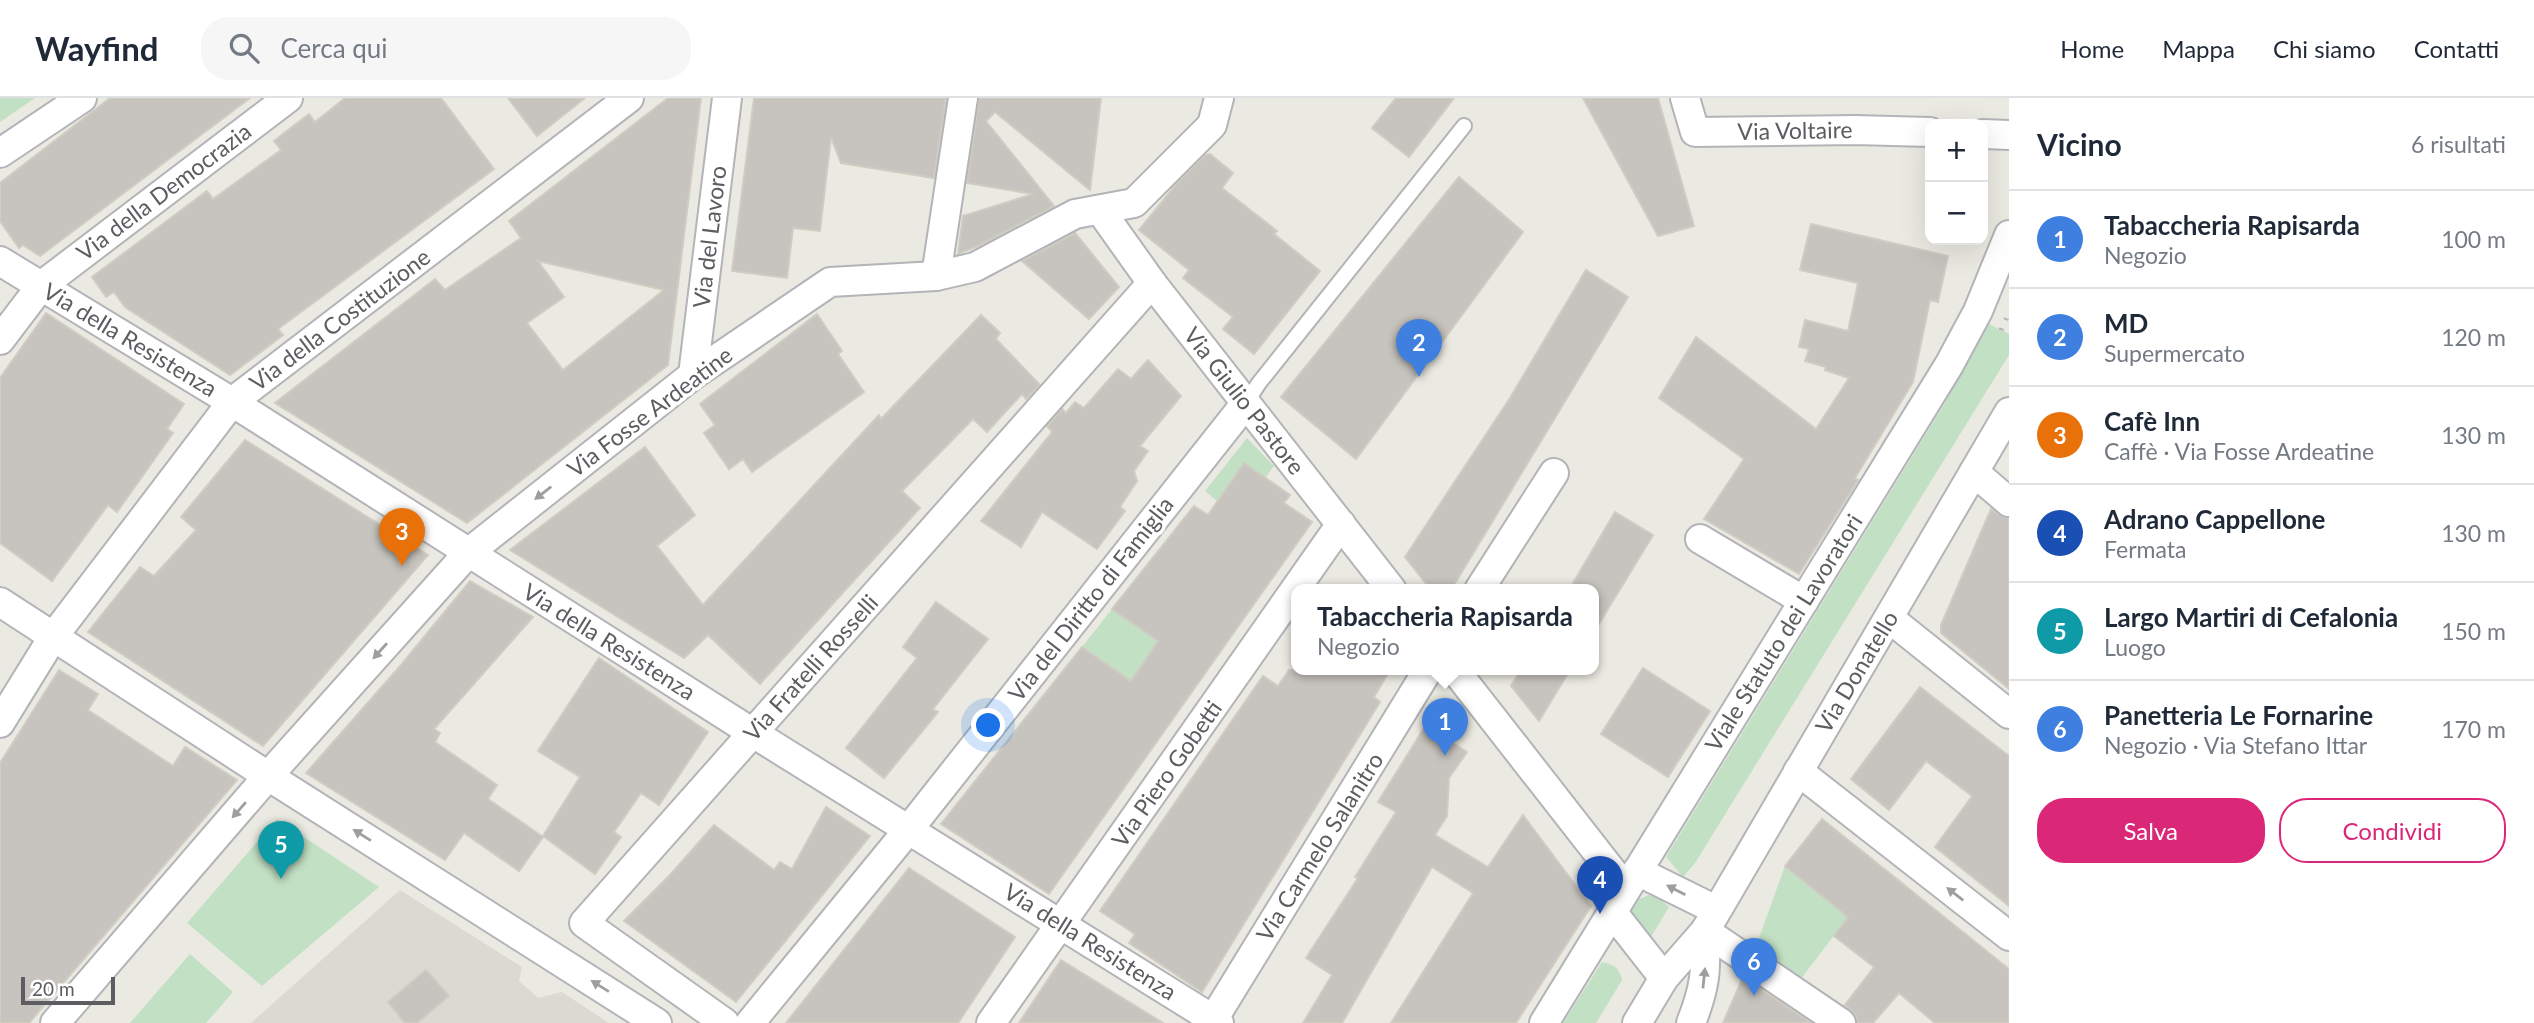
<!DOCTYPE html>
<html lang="it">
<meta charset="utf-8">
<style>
body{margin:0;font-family:Lato,sans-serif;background:#f6f6f7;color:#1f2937}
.controls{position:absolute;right:21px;top:21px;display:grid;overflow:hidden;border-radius:14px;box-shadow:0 7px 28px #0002}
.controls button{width:63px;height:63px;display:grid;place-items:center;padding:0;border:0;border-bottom:2px solid #e0e1e3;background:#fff;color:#1f2937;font:35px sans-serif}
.scale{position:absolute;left:21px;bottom:18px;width:94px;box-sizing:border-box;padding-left:7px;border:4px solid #5b5d61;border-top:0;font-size:19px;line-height:24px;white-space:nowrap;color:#5b5d61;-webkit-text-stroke:5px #fff;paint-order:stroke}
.you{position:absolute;left:989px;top:628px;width:24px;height:24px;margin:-18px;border:5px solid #fff;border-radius:50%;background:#1a73e8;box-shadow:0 0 0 10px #1a73e833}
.badge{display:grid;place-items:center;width:46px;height:46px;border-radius:50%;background:#db2777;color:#fff;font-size:23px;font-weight:700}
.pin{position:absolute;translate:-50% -58px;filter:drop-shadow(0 2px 4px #0008)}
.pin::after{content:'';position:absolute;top:37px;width:24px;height:21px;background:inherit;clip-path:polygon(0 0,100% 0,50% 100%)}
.popup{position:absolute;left:1291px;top:486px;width:308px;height:91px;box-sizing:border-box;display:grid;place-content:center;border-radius:14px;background:#fff;filter:drop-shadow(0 2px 5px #0005);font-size:23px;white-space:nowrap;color:#747a83}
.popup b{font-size:26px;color:#1f2937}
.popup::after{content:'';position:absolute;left:50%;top:100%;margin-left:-14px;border:14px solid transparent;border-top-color:#fff}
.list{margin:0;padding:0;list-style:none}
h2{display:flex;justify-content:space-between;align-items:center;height:91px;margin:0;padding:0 28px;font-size:30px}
h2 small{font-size:23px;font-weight:400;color:#747a83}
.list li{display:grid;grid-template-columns:46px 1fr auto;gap:21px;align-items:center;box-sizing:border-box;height:98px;padding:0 28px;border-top:2px solid #e0e1e3}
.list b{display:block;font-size:26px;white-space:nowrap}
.list p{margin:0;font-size:23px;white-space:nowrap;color:#747a83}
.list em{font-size:23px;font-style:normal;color:#747a83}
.actions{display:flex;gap:14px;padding:21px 28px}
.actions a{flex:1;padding:16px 0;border:2px solid #db2777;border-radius:28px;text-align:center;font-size:24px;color:#db2777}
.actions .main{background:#db2777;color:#fff}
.icon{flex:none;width:38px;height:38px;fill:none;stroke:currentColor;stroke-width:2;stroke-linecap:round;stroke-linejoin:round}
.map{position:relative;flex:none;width:2009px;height:925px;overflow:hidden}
header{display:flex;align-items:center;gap:42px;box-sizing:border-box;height:98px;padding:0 35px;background:#fff;border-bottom:2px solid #e0e1e3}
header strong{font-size:33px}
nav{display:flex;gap:38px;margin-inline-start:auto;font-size:24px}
.search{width:490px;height:63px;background:#f6f6f7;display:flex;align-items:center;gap:18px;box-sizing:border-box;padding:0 24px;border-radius:28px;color:#747a83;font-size:26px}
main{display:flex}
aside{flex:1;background:#fff}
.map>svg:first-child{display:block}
.education{fill:#dbd9d1}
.green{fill:#c2e0c4}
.building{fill:#c7c4bf;stroke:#cfccc2;stroke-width:2;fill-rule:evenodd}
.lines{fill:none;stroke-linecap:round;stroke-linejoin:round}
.service-casing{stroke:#b3b4b8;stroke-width:18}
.minor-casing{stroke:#b3b4b8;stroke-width:32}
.service{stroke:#fff;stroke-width:14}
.minor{stroke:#fff;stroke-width:28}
.rail{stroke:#b2b3b3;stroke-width:5;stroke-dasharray:2 9;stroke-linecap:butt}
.oneway{fill:#9d9ea0}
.labels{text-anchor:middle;stroke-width:7;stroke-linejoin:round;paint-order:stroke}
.street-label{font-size:23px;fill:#5b5d61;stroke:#fff}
</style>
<header>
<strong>Wayfind</strong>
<div class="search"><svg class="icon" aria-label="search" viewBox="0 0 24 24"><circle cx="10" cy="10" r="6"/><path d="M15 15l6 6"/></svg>Cerca qui</div>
<nav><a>Home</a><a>Mappa</a><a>Chi siamo</a><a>Contatti</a></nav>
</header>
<main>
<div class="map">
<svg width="2009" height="925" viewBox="0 0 2009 925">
<rect width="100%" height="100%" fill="#ebeae2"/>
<polygon class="education" points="400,792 522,869 519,883 538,900 562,894 609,925 251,925"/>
<g class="green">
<polygon points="0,0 35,0 0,24"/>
<polygon points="1987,225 2009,236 2009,257 1695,765 1683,779 1666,759 1945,305"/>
<polygon points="1247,340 1274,368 1265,380 1244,365 1218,404 1205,393"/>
<polygon points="1112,511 1158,543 1131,583 1082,549"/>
<polygon points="277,721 379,789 262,888 187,825"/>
<polygon points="1785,768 1848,819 1800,882 1755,851"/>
<polygon points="1649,797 1660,801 1669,809 1649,842 1626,819 1637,802"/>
<polygon points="190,856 233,894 206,925 130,925"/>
<path d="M1602 864C1614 867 1619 869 1622 882L1596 925H1563Z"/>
</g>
<g class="building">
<polygon points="110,0 250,0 40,158 23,147 19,150 0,123 0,85"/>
<polygon points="345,0 441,0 494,71 278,231 283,237 230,277 125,209 114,194 106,199 92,179 207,93 213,101 281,52 274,43 309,16 315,24"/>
<polygon points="508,0 585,0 537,38"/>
<path d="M668 0H701L668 267 467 425 275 305 435 181 445 192 521 140 509 123ZM538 163 664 192 563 272 527 225 564 199Z"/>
<polygon points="754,0 946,0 934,80 841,65 831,39 820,133 793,130 787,180 732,173"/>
<polygon points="979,0 1101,0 1090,92 995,14 986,23 1054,108 980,147 958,156 963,118 1033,96 967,85"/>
<polygon points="1396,0 1454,0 1409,59 1372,30"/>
<polygon points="1583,0 1658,0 1694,128 1658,138"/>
<polygon points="1210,56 1233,75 1222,90 1277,133 1274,136 1320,173 1254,256 1223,231 1233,219 1183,180 1189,172 1139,132 1178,84 1205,57"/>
<polygon points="1459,79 1523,134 1356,361 1281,299"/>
<polygon points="1811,126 1948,158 1938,204 1930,202 1913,284 1855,380 1858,382 1799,476 1704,421 1744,361 1659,300 1696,239 1816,331 1849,280 1825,272 1826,269 1805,263 1809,251 1799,249 1805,222 1848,233 1858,185 1800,172"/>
<polygon points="1075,135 1119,189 1089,221 1022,163"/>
<polygon points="1586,172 1628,199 1451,492 1431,492 1405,459 1510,300"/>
<polygon points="46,215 184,306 167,331 173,335 117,414 108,407 52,483 0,445 0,280"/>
<polygon points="817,216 842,253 838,256 864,294 752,374 743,361 729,371 704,335 715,327 700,306"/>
<polygon points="981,217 1000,235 996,241 1040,287 1026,301 1022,296 987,334 973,321 902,393 920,410 760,586 708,537 684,560 510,452 645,349 695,417 657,448 703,507 879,317 881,321"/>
<polygon points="1148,262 1181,298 1140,348 1148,353 1134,373 1137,383 1120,409 1125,413 1097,451 1042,414 1021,449 981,423 1052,334 1047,328 1062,311 1066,315 1075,304 1084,310 1118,271 1131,281"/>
<polygon points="245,342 428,457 263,648 88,534 140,469 154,478 196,432 181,419"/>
<polygon points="1244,365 1290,397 1284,405 1312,424 1049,796 941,726 1082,549 1131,583 1158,543 1112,511 1194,408 1208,417"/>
<polygon points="1991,411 1999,417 2009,420 2009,591 1941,535 1941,527"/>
<polygon points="1615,414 1653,437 1594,534 1594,492 1569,492"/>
<polygon points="470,483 533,519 434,631 440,635 435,644 497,687 488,701 543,739 519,773 464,735 445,762 306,675 401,567"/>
<polygon points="936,504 988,541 933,611 938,614 884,680 846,650 917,560 903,549"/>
<polygon points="599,560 708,634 659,707 641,695 614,734 621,739 595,776 543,738 580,679 538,653"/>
<polygon points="1643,570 1710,613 1668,679 1601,636"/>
<polygon points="59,572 98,596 88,612 173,668 185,649 237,682 29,925 0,925 0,665"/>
<polygon points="1289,572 1390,572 1374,599 1380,604 1202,894 1129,845 1135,836 1100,813 1263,578 1278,588"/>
<polygon points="1521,572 1570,572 1539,623 1511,588"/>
<polygon points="1920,589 2009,658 2009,808 1935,749 1972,698 1926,663 1889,712 1851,681"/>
<polygon points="1429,622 1451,633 1453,645 1467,654 1449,680 1447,718 1435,737 1488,769 1523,717 1591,808 1516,925 1391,925 1473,795 1432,769 1342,925 1303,925 1332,877 1306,860 1358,780 1355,779 1396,714 1378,704"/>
<polygon points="826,709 870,738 736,904 624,823 670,777 714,727 774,772 780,764 792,771"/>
<polygon points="1822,721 2009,871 2009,925 1935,925 1899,895 1873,925 1857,925 1856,917 1845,907 1874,869 1834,838 1848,819 1785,768"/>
<polygon points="909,770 1015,839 958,925 786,925"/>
<polygon points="1061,862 1163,925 1019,925"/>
<polygon points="426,872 449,898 417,925 405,925 388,904"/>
<polygon points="1743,879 1811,925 1723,925"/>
</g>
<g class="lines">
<g class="service-casing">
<polyline id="service" points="1246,305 1259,285 1464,28"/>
</g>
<g class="minor-casing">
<g id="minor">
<polyline points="1685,0 1695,34 1855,32 1930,34"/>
<polyline points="1983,36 2009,37"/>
<polyline points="0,55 82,0"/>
<polyline points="1100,112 1152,185 1392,492"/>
<polyline points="0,163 232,304 753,635 1219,925"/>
<polyline points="936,178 963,0"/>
<polyline points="0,242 41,188 288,0"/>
<polyline points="693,277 727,0"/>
<polyline points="1974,374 2009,404"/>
<polyline points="1700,441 1804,503"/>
<polyline points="1479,492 1554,375"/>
<polyline points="0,504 268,678 657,925"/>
<polyline points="1889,520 2009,616"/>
<polyline points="1455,572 1626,791"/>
<polyline points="0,625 53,539 232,304 629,0"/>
<polyline points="1798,673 2009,838"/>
<polyline points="1637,773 1716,812"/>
<polyline points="1613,815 1664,880"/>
<polyline points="1705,833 1841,925"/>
<polyline points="55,925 268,678 468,455 693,277 830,184 936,178 975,169 1075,116 1134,105 1212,27 1219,0"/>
<polyline points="725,925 584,825 1152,185"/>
<polyline points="750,925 909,731 1246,305"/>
<polyline points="991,925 1341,426"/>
<polyline points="1211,925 1428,572"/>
<polyline points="1544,925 1949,267 1978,213 2009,137"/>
<polyline points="1637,925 1664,880 1705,833 2009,314"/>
<path d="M1691 925C1706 887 1706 873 1705 833"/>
</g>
</g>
<use href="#service" class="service"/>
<use href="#minor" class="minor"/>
<polyline class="rail" points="2001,232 2009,215"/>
</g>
<defs><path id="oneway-solid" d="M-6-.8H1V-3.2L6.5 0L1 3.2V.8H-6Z" transform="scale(1.75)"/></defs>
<g class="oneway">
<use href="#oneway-solid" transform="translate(543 395) rotate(142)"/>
<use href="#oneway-solid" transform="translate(380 553) rotate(132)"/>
<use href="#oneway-solid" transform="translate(239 712) rotate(131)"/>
<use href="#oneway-solid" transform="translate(362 737) rotate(-148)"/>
<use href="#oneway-solid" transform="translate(1676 792) rotate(-153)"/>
<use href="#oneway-solid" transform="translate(1955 796) rotate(-142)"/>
<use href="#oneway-solid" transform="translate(1704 880) rotate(-84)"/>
<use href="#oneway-solid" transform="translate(600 888) rotate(-148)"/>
</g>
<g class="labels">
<g class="street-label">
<text transform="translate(1795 33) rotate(-1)" y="8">Via Voltaire</text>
<text transform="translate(164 94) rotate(-37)" y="8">Via della Democrazia</text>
<text transform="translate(710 139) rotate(-83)" y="8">Via del Lavoro</text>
<text transform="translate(340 222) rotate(-37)" y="8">Via della Costituzione</text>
<text transform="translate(130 242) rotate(31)" y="8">Via della Resistenza</text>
<text transform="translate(1244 303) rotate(52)" y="8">Via Giulio Pastore</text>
<text transform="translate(650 314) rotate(-37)" y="8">Via Fosse Ardeatine</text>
<text transform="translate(1091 501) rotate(-52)" y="8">Via del Diritto di Famiglia</text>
<text transform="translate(1784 535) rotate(-58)" y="8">Viale Statuto dei Lavoratori</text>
<text transform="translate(609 544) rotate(32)" y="8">Via della Resistenza</text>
<text transform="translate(811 570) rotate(-48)" y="8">Via Fratelli Rosselli</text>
<text transform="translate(1857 574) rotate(-59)" y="8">Via Donatello</text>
<text transform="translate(1167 676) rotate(-55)" y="8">Via Piero Gobetti</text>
<text transform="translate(1320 749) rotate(-58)" y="8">Via Carmelo Salanitro</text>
<text transform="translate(1090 844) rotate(32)" y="8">Via della Resistenza</text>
</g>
</g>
</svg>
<div class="controls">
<button>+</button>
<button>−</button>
</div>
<div class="scale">20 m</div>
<div class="you"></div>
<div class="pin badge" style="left:1445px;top:658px;background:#3f7fe0">1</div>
<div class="popup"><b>Tabaccheria Rapisarda</b>Negozio</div>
<div class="pin badge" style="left:1419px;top:279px;background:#3f7fe0">2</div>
<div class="pin badge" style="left:402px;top:468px;background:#e8710a">3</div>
<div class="pin badge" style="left:1600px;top:816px;background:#1a4fb4">4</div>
<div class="pin badge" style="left:281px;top:781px;background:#0f9aa8">5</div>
<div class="pin badge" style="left:1754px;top:898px;background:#3f7fe0">6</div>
</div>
<aside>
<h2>Vicino<small>6 risultati</small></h2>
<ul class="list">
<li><span class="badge" style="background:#3f7fe0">1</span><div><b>Tabaccheria Rapisarda</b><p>Negozio</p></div><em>100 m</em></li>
<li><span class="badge" style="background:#3f7fe0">2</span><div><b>MD</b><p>Supermercato</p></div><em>120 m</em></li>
<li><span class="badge" style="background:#e8710a">3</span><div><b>Cafè Inn</b><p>Caffè · Via Fosse Ardeatine</p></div><em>130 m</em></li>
<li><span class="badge" style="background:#1a4fb4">4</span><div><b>Adrano Cappellone</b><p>Fermata</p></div><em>130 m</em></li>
<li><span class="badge" style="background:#0f9aa8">5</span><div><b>Largo Martiri di Cefalonia</b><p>Luogo</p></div><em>150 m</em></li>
<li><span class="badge" style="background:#3f7fe0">6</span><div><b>Panetteria Le Fornarine</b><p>Negozio · Via Stefano Ittar</p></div><em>170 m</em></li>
</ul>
<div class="actions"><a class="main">Salva</a><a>Condividi</a></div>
</aside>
</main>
